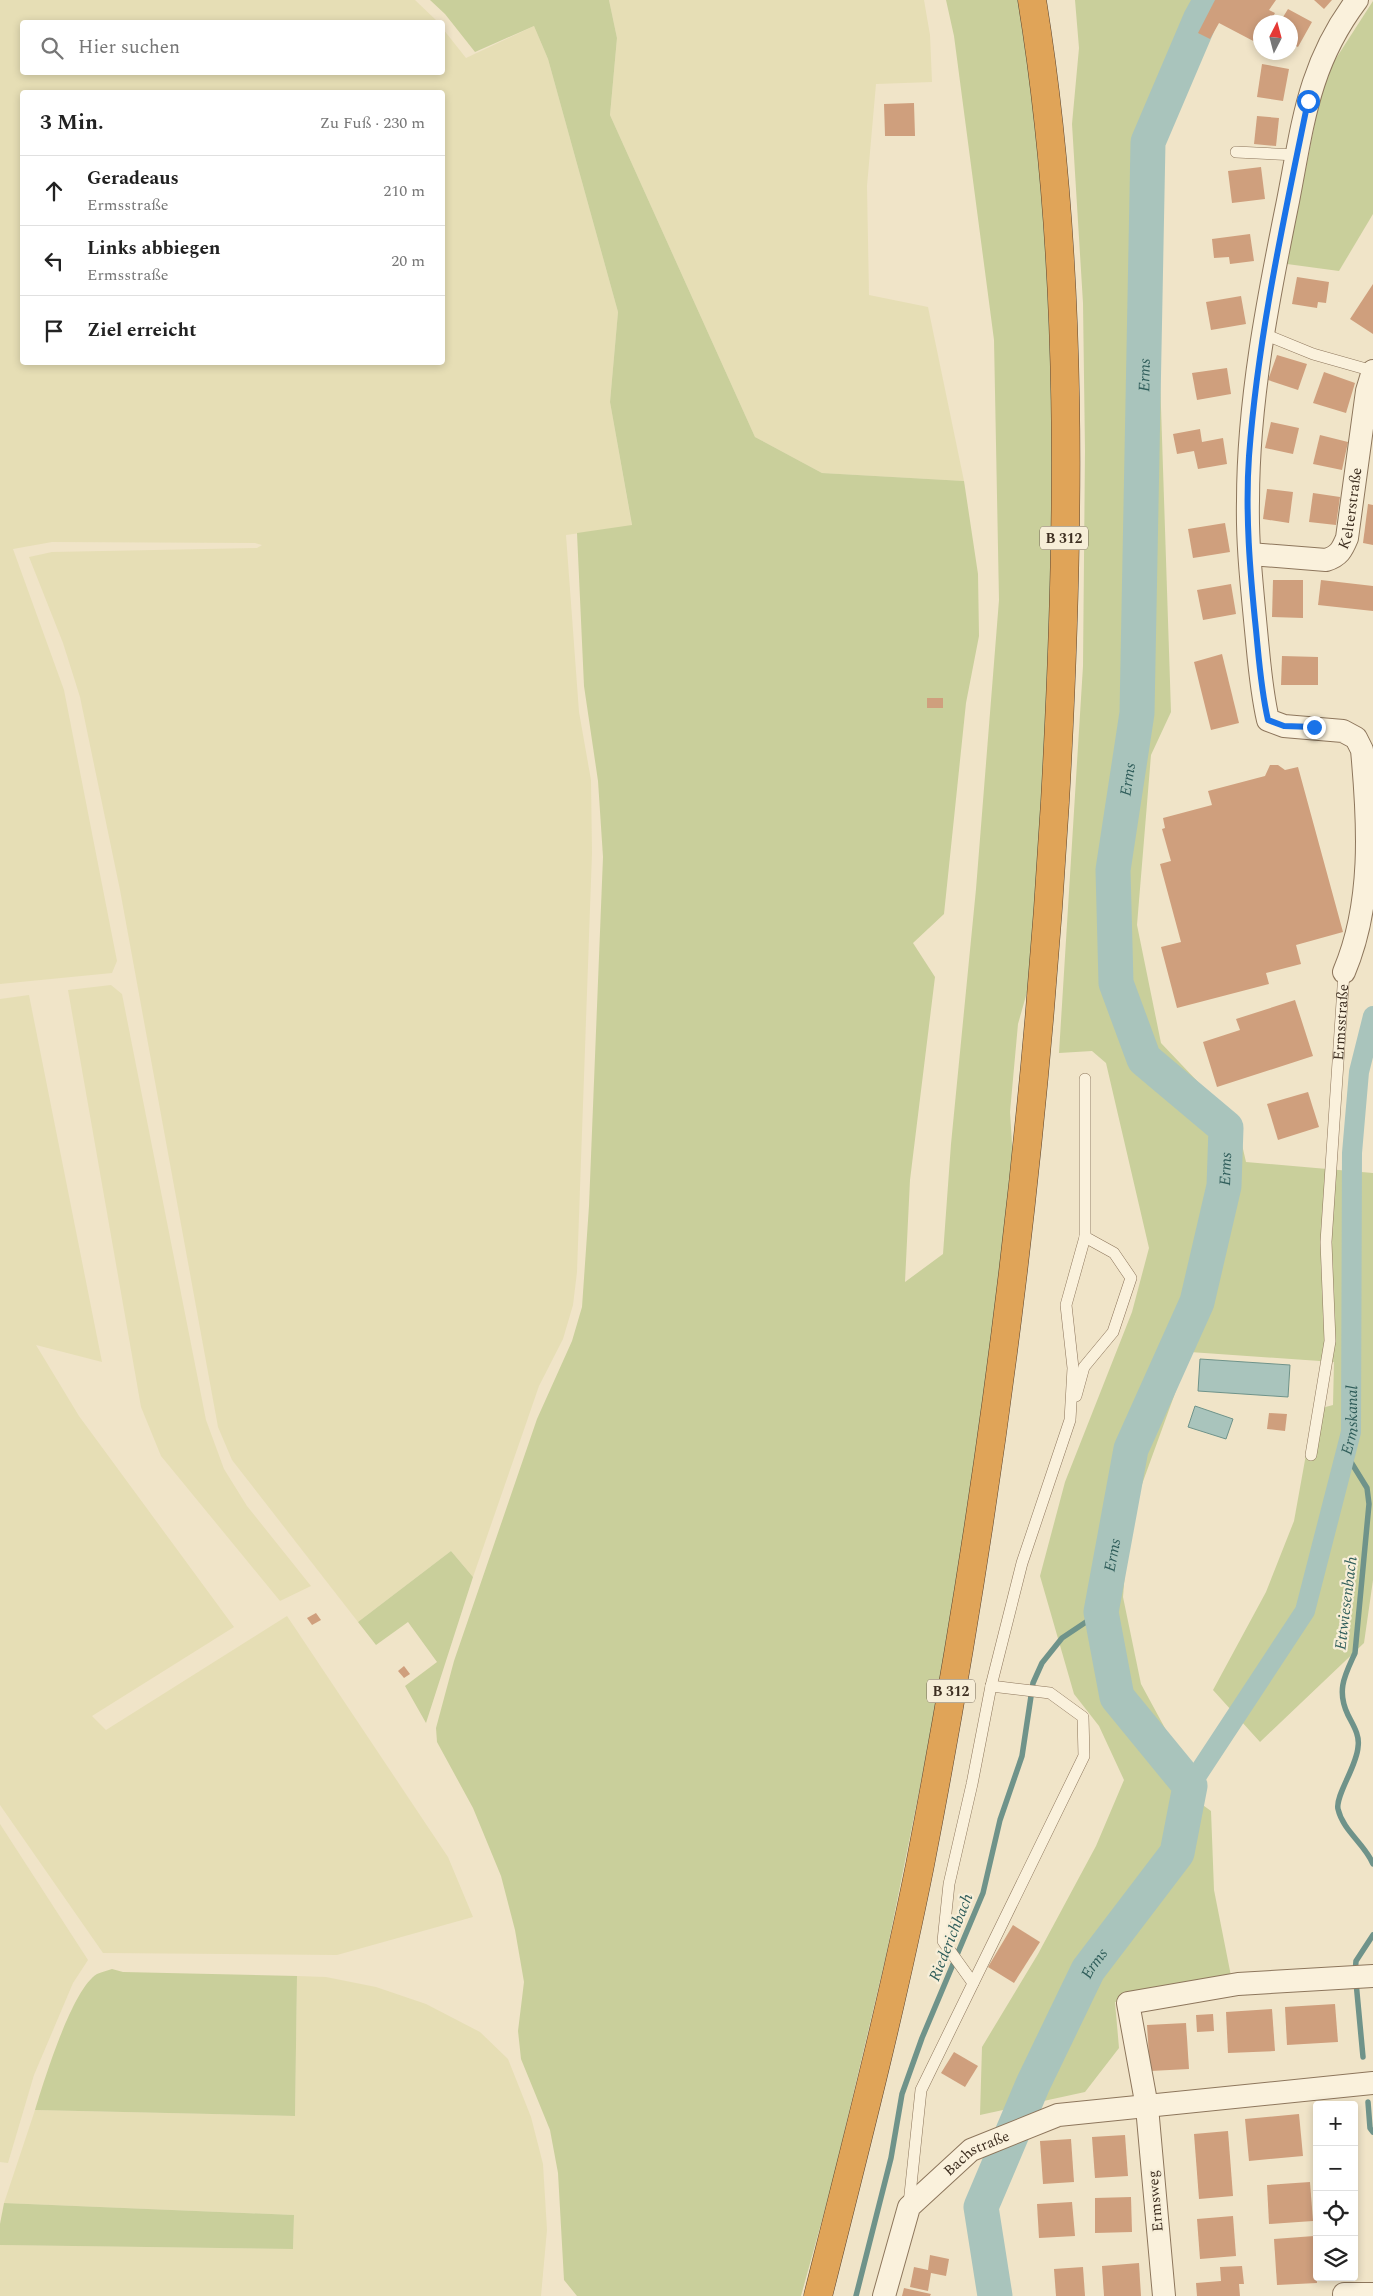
<!DOCTYPE html>
<html lang="de">
<meta charset="utf-8">
<style>
body{margin:0;font-family:Spectral,serif;background:#f2f2f2;color:#222}
.controls{position:absolute;right:15px;bottom:15px;display:grid;overflow:hidden;border-radius:5px;box-shadow:0 2px 8px #0003}
.controls button{width:45px;height:45px;display:grid;place-items:center;padding:0;border:0;border-bottom:1px solid #e0e0e0;background:#fff;color:#222;font:25px sans-serif}
.compass{position:absolute;left:1253px;top:15px;width:45px;height:45px;border-radius:50%;background:#fff;box-shadow:0 2px 8px #0003;rotate:6deg}
.stop{position:absolute;width:15px;height:15px;margin:-11px;border:4px solid #1a73e8;border-radius:50%;background:#fff}
.stop.end{background:#1a73e8;border-color:#fff;box-shadow:0 1px 5px #0008}
.list{margin:0;padding:0;list-style:none}
h2{display:flex;justify-content:space-between;align-items:center;height:65px;margin:0;padding:0 20px;font-size:21px}
h2 small{font-size:16px;font-weight:400;color:#767676}
.list li{display:grid;grid-template-columns:32px 1fr auto;gap:15px;align-items:center;box-sizing:border-box;height:70px;padding:0 20px;border-top:1px solid #e0e0e0}
.list b{display:block;font-size:19px;white-space:nowrap}
.list p{margin:0;font-size:16px;white-space:nowrap;color:#767676}
.list em{font-size:16px;font-style:normal;color:#767676}
.icon{flex:none;width:28px;height:28px;fill:none;stroke:currentColor;stroke-width:2;stroke-linecap:round;stroke-linejoin:round}
.map{position:relative;flex:none;width:1373px;height:2296px;overflow:hidden}
.search{position:absolute;background:#fff;box-shadow:0 2px 8px #0003;left:20px;top:20px;width:425px;height:55px;display:flex;align-items:center;gap:12px;box-sizing:border-box;padding:0 18px;border-radius:5px;color:#767676;font-size:19px}
.panel{position:absolute;background:#fff;box-shadow:0 2px 8px #0003;left:20px;top:90px;width:425px;height:275px;border-radius:5px}
.map>svg:first-child{display:block}
.farmland{fill:#e6deb5;fill-rule:evenodd}
.green{fill:#c9cf9b}
.water{fill:#a9c4bc;stroke:#6f938a}
.lines{fill:none;stroke-linecap:round;stroke-linejoin:round}
.stream{stroke:#6f938a;stroke-width:5.5}
.canal{stroke:#a9c4bc;stroke-width:20}
.river{stroke:#a9c4bc;stroke-width:35}
.building{fill:#cf9f7d}
.lane-casing{stroke:#8d765c;stroke-width:12}
.street-casing{stroke:#8d765c;stroke-width:24}
.highway-casing{stroke:#5b4430;stroke-width:29}
.lane{stroke:#faf1dc;stroke-width:11}
.street{stroke:#faf1dc;stroke-width:22}
.highway{stroke:#e0a458;stroke-width:28}
.route{stroke:#1a73e8;stroke-width:6}
.labels{text-anchor:middle;stroke-width:4.5;stroke-linejoin:round;paint-order:stroke}
.shield{fill:#f7eed8;stroke:#756857;stroke-width:1}
.shield-label{font-size:14px;font-weight:bold;fill:#3d2e20}
.street-label{font-size:15px;fill:#3d2e20;stroke:#f7eed8}
.water-label{font-size:16px;font-style:italic;fill:#2f5d5a;stroke:#f7eed8}
</style>
<div class="map">
<svg width="1373" height="2296" viewBox="0 0 1373 2296">
<rect width="100%" height="100%" fill="#f0e4c8"/>
<g class="farmland">
<path d="M0 0H415L438 22H22V72H442L443 29 466 58 534 26 548 59 618 312 610 402 632 526 566 535 579 712 591 780 592 853 577 1272 573 1305 563 1339 539 1386 473 1577 451 1551 358 1622 232 1460 218 1427 120 890 80 697 63 643 29 557 52 552 257 548 262 545 255 543 52 542 13 549 64 690 117 961 112 973 0 984ZM22 92H442V362H22Z"/>
<polygon points="609,0 924,0 930,35 932,82 876,84 867,186 869,295 928,307 964,481 822,473 755,437 610,115 617,38"/>
<polygon points="111,985 122,994 206,1420 224,1469 247,1506 311,1586 280,1601 161,1456 141,1407 68,990"/>
<polygon points="29,995 102,1362 36,1345 79,1416 234,1627 92,1716 106,1730 287,1616 448,1857 473,1917 337,1955 103,1953 0,1805 0,999"/>
<polygon points="0,1824 88,1960 73,1983 34,2075 8,2163 0,2162"/>
<polygon points="297,1976 326,1977 376,1987 426,2004 480,2032 508,2059 531,2117 543,2164 547,2230 541,2296 0,2296 0,2245 293,2249 294,2215 4,2203 35,2110 295,2116"/>
</g>
<g class="green">
<polygon points="430,0 609,0 617,38 610,115 755,437 822,473 964,481 978,574 979,636 966,703 944,914 913,943 935,977 910,1180 905,1282 943,1254 951,1144 976,889 999,600 994,340 954,36 946,0 1022,0 1038,137 1047,260 1052,414 1051,604 1045,779 1033,971 1018,1024 1010,1112 1013,1160 996,1316 956,1591 924,1767 886,1956 832,2184 801,2296 577,2296 564,2280 558,2173 550,2130 521,2059 518,2031 524,1982 515,1930 501,1876 473,1808 437,1742 436,1728 454,1661 537,1419 572,1341 582,1307 589,1206 603,857 598,781 584,686 577,533 632,525 610,402 618,312 548,59 534,26 475,52 445,14"/>
<polygon points="1075,0 1213,0 1193,36 1152,133 1171,712 1151,755 1137,925 1161,1043 1237,1123 1246,1162 1373,1173 1373,1580 1364,1643 1260,1742 1213,1690 1266,1592 1294,1521 1314,1410 1333,1405 1334,1362 1190,1352 1129,1520 1123,1597 1141,1684 1173,1743 1163,1776 1211,1811 1214,1890 1232,1981 1115,2002 1119,2048 1085,2092 980,2115 982,2047 1038,1954 1096,1846 1124,1780 1099,1726 1074,1694 1040,1576 1065,1482 1132,1312 1149,1248 1106,1063 1092,1051 1059,1053 1083,666 1085,451 1083,303 1072,124 1079,48"/>
<polygon points="1373,1 1373,214 1339,271 1287,264 1324,77"/>
<polygon points="451,1551 473,1577 426,1723 405,1686 437,1662 408,1622 376,1645 358,1622"/>
<path d="M112 1969 123 1972 297 1976 295 2116 35 2110C44 2081 72 1989 97 1974 101 1972 107 1971 112 1969Z"/>
<polygon points="4,2203 294,2215 293,2249 0,2245 0,2224"/>
</g>
<g class="water">
<polygon points="1200,1359 1290,1365 1288,1397 1198,1391"/>
<polygon points="1195,1406 1233,1419 1226,1439 1188,1427"/>
</g>
<g class="lines">
<g class="stream">
<path d="M1346 1454 1367 1488 1369 1504 1355 1653C1345 1675 1336 1690 1348 1715 1353 1725 1360 1735 1358 1747 1357 1766 1335 1796 1338 1809 1343 1831 1365 1844 1373 1864"/>
<polyline points="1355,1973 1356,1961 1373,1935"/>
<polyline points="1356,1982 1363,2057"/>
<polyline points="1368,2102 1370,2128 1373,2132"/>
<polyline points="856,2296 891,2158 902,2094 922,2038 983,1893 1000,1820 1022,1756 1033,1683 1042,1663 1062,1638 1101,1612"/>
</g>
<path class="canal" id="s1" d="M1190 1786 1305 1611 1351 1432 1352 1153 1359 1072 1373 1016"/>
<path class="river" id="s2" d="M995 2296 981 2207 1033 2084 1088 1970 1177 1853 1190 1786 1117 1697 1101 1612 1131 1449 1197 1302 1224 1186 1226 1128 1144 1059 1116 983 1113 870 1137 713 1148 142 1200 20 1211 0"/>
</g>
<g class="building">
<polygon points="1215,0 1276,0 1269,10 1275,13 1270,22 1260,22 1259,44 1219,23 1210,39 1198,33"/>
<polygon points="1314,0 1332,0 1324,9"/>
<polygon points="1288,9 1312,22 1298,47 1290,43 1290,22 1280,22"/>
<polygon points="1262,64 1289,69 1283,101 1257,97"/>
<polygon points="914,103 915,136 885,136 884,104"/>
<polygon points="1257,116 1279,118 1276,146 1254,144"/>
<polygon points="1261,167 1265,199 1232,203 1228,171"/>
<polygon points="1250,234 1254,261 1230,264 1229,257 1214,258 1212,239"/>
<polygon points="1297,277 1329,282 1326,303 1318,302 1317,308 1292,304"/>
<polygon points="1373,284 1373,334 1350,319"/>
<polygon points="1241,296 1246,324 1211,330 1206,302"/>
<polygon points="1277,355 1307,364 1298,390 1268,380"/>
<polygon points="1227,368 1231,394 1197,400 1192,373"/>
<polygon points="1324,372 1355,383 1346,413 1313,403"/>
<polygon points="1271,422 1299,428 1293,454 1265,448"/>
<polygon points="1200,429 1202,442 1223,438 1227,464 1198,469 1194,451 1177,454 1173,434"/>
<polygon points="1320,435 1348,442 1342,470 1313,464"/>
<polygon points="1267,489 1293,492 1289,523 1263,519"/>
<polygon points="1313,493 1340,497 1336,525 1309,522"/>
<polygon points="1368,504 1373,505 1373,545 1363,543"/>
<polygon points="1225,523 1230,552 1193,558 1188,529"/>
<polygon points="1273,580 1303,580 1303,618 1272,617"/>
<polygon points="1321,580 1373,586 1373,611 1318,605"/>
<polygon points="1231,584 1236,614 1203,620 1197,590"/>
<polygon points="1222,654 1239,723 1211,730 1194,662"/>
<polygon points="1282,656 1318,657 1318,685 1281,685"/>
<rect x="927" y="698" width="16" height="10"/>
<polygon points="1270,765 1278,765 1285,770 1298,767 1343,932 1296,945 1301,964 1266,973 1269,984 1177,1008 1161,947 1181,942 1160,864 1171,861 1162,829 1165,828 1163,818 1212,805 1208,791 1265,776"/>
<polygon points="1295,1000 1313,1056 1217,1087 1203,1042 1240,1030 1236,1019"/>
<polygon points="1308,1092 1319,1127 1278,1140 1267,1104"/>
<polygon points="1269,1413 1287,1414 1285,1431 1267,1429"/>
<polygon points="316,1613 321,1620 312,1625 307,1618"/>
<polygon points="404,1666 410,1674 404,1678 398,1671"/>
<polygon points="1013,1925 1040,1942 1014,1983 988,1967"/>
<polygon points="1335,2004 1338,2042 1287,2045 1285,2007"/>
<polygon points="1272,2009 1275,2051 1228,2053 1226,2012"/>
<polygon points="1213,2014 1214,2031 1197,2032 1196,2015"/>
<polygon points="1186,2023 1189,2069 1150,2071 1147,2025"/>
<polygon points="954,2052 978,2066 965,2087 941,2073"/>
<polygon points="1299,2114 1303,2156 1249,2161 1245,2119"/>
<polygon points="1228,2131 1233,2196 1199,2199 1194,2134"/>
<polygon points="1125,2135 1128,2176 1095,2178 1092,2137"/>
<polygon points="1071,2139 1074,2182 1043,2184 1040,2141"/>
<polygon points="1310,2182 1313,2221 1269,2224 1267,2185"/>
<polygon points="1131,2197 1132,2232 1095,2233 1095,2198"/>
<polygon points="1072,2202 1075,2236 1039,2238 1037,2204"/>
<polygon points="1233,2216 1236,2256 1200,2259 1197,2219"/>
<polygon points="1314,2236 1317,2283 1277,2285 1274,2239"/>
<polygon points="930,2255 949,2259 946,2276 931,2273 928,2291 910,2287 914,2267 928,2270"/>
<polygon points="1139,2263 1141,2296 1104,2296 1102,2266"/>
<polygon points="1242,2266 1244,2284 1239,2284 1240,2296 1197,2296 1196,2283 1221,2281 1220,2267"/>
<polygon points="1083,2267 1085,2296 1056,2296 1054,2269"/>
<polygon points="904,2288 931,2294 930,2296 902,2296"/>
</g>
<g class="lines">
<g class="lane-casing">
<g id="lane">
<polyline points="1236,152 1297,155"/>
<polyline points="1264,334 1313,354 1373,371"/>
<polyline points="1076,1396 1084,1367 1113,1332 1131,1278 1114,1253 1085,1237"/>
<path id="s3" d="M1311 1455 1330 1341 1326 1242 1344 972"/>
<polyline points="973,1983 943,1941 949,1884 972,1784 991,1686 1022,1563 1070,1420 1073,1368 1066,1305 1085,1237 1085,1079"/>
<polyline points="909,2204 921,2090 1084,1756 1083,1717 1050,1693 991,1686"/>
</g>
</g>
<g class="street-casing">
<g id="street">
<path id="s4" d="M1250 554 1326 560C1339 556 1342 550 1347 538L1367 391 1373 371"/>
<path d="M1344 972C1373 904 1369 825 1362 750L1356 738 1343 731 1284 726 1268 720C1261 690 1259 660 1256 630 1252 587 1247 544 1248 501 1248 401 1268 299 1288 201 1303 124 1308 65 1357 0"/>
<polyline points="1344,2294 1373,2294"/>
<path id="s5" d="M884 2296 909 2207 971 2150 1058 2115 1373 2083"/>
<polyline points="1164,2296 1147,2107 1128,2003 1238,1984 1373,1976"/>
</g>
</g>
<g class="highway-casing">
<path id="highway" d="M818 2296C854 2153 891 2010 920 1865 988 1514 1034 1160 1055 802 1070 535 1075 265 1032 0"/>
</g>
<use href="#lane" class="lane"/>
<use href="#street" class="street"/>
<use href="#highway" class="highway"/>
</g>
<g class="lines">
<path class="route" d="M1308 101C1284 218 1258 336 1249 456 1245 514 1250 572 1256 630 1259 660 1261 690 1268 720L1284 726 1314 727"/>
</g>
<g class="labels">
<g class="shield">
<rect x="1040" y="526.5" width="48" height="23" rx="4"/>
<rect x="927" y="1679.5" width="48" height="23" rx="4"/>
</g>
<g class="shield-label">
<text x="1064" y="543">B 312</text>
<text x="951" y="1696">B 312</text>
</g>
<g class="street-label">
<text dy="5" stroke="none"><textPath href="#s4" startOffset="138">Kelterstraße</textPath></text>
<text dy="5" stroke="none"><textPath href="#s3" startOffset="435">Ermsstraße</textPath></text>
<text dy="5" stroke="none"><textPath href="#s5" startOffset="180">Bachstraße</textPath></text>
<text transform="translate(1155 2201) rotate(-95)" y="5">Ermsweg</text>
</g>
<g class="water-label">
<text dy="6" stroke="none"><textPath href="#s2" startOffset="2069">Erms</textPath></text>
<text dy="6" stroke="none"><textPath href="#s2" startOffset="1664">Erms</textPath></text>
<text dy="6" stroke="none"><textPath href="#s2" startOffset="1230">Erms</textPath></text>
<text dy="6" stroke="none"><textPath href="#s1" startOffset="406">Ermskanal</textPath></text>
<text dy="6" stroke="none"><textPath href="#s2" startOffset="825">Erms</textPath></text>
<text transform="translate(1345 1603) rotate(-83)" y="6">Ettwiesenbach</text>
<text transform="translate(950 1937) rotate(-68)" y="6">Riederichbach</text>
<text dy="6" stroke="none"><textPath href="#s2" startOffset="359">Erms</textPath></text>
</g>
</g>
</svg>
<div class="controls">
<button>+</button>
<button>−</button>
<button><svg class="icon" aria-label="locate" viewBox="0 0 24 24"><circle cx="12" cy="12" r="6"/><path d="M12 2v4M12 18v4M2 12h4M18 12h4"/></svg></button>
<button><svg class="icon" aria-label="layers" viewBox="0 0 24 24"><path d="M12 4l9 5-9 5-9-5zM3 14l9 5 9-5"/></svg></button>
</div>
<svg class="compass" viewBox="-18 -18 36 36"><path d="M0-13l5 13h-10z" fill="#e53935"/><path d="M0 13l5-13h-10z" fill="#767676"/></svg>
<div class="stop" style="left:1308px;top:101px"></div>
<div class="stop end" style="left:1314px;top:727px"></div>
<div class="search"><svg class="icon" aria-label="search" viewBox="0 0 24 24"><circle cx="10" cy="10" r="6"/><path d="M15 15l6 6"/></svg>Hier suchen</div>
<section class="panel">
<h2>3 Min.<small>Zu Fuß · 230 m</small></h2>
<ul class="list">
<li><svg class="icon" aria-label="ahead" viewBox="0 0 24 24"><path d="M12 20V5M6 11l6-6 6 6"/></svg><div><b>Geradeaus</b><p>Ermsstraße</p></div><em>210 m</em></li>
<li><svg class="icon" aria-label="left" viewBox="0 0 24 24"><path d="M17 20v-9H6M10 6l-5 5 5 5"/></svg><div><b>Links abbiegen</b><p>Ermsstraße</p></div><em>20 m</em></li>
<li><svg class="icon" aria-label="arrive" viewBox="0 0 24 24"><path d="M6 21V4h12l-3 4 3 4H6"/></svg><div><b>Ziel erreicht</b></div></li>
</ul>
</section>
</div>
